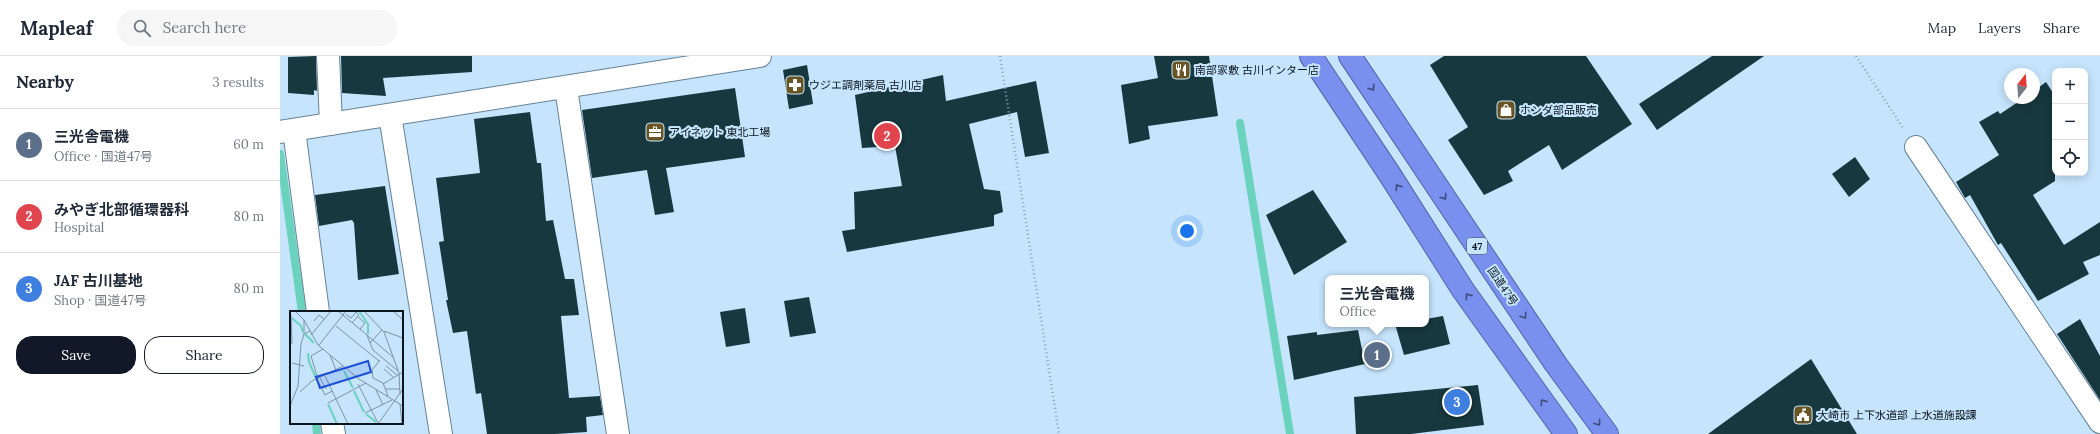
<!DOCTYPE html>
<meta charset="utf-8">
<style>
body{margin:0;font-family:Lora,"Noto Sans JP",serif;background:#f6f6f7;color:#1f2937}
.controls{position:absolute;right:12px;top:12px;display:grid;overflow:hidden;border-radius:8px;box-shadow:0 2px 10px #0003}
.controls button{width:36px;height:36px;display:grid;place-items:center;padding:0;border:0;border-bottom:1px solid #e0e1e3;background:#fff;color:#1f2937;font:20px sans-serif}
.compass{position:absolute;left:1724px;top:12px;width:36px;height:36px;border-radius:50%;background:#fff;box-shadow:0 2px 10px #0003;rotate:17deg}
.you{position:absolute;left:907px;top:175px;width:14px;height:14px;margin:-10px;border:3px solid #fff;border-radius:50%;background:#1a73e8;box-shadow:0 0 0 6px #1a73e833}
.badge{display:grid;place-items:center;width:26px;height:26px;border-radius:50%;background:#111827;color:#fff;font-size:13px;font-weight:700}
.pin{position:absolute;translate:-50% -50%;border:2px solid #fff;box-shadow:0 1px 4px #0006}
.popup{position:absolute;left:1045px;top:219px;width:104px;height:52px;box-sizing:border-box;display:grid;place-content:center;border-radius:8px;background:#fff;filter:drop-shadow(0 1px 3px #0005);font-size:13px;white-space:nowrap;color:#747a83}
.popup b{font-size:15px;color:#1f2937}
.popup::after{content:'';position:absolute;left:50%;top:100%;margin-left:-8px;border:8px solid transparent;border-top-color:#fff}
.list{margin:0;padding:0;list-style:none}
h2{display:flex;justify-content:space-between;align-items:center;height:52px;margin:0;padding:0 16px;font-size:17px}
h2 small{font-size:13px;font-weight:400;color:#747a83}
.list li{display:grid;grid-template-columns:26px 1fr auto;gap:12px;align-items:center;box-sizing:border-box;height:72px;padding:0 16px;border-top:1px solid #e0e1e3}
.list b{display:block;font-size:15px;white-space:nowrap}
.list p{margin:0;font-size:13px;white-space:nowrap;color:#747a83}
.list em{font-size:13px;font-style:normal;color:#747a83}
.actions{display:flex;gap:8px;padding:12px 16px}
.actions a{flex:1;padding:9px 0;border:1px solid #111827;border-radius:16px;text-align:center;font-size:14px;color:#111827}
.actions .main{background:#111827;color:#fff}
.icon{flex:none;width:22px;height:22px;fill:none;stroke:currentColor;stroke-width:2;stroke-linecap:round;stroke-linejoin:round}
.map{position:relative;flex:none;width:1820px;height:378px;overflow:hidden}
header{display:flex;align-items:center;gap:24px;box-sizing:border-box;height:56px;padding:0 20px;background:#fff;border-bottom:1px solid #e0e1e3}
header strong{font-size:19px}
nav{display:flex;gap:22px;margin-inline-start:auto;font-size:14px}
.search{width:280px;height:36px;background:#f6f6f7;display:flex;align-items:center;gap:10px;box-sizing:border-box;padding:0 14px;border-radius:22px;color:#747a83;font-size:15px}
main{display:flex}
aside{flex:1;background:#fff}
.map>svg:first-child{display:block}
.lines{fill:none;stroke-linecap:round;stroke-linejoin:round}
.stream{stroke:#6bd2bd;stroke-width:8}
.building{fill:#16383e}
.minor-casing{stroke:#648196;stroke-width:24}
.highway-casing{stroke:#5265a6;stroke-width:24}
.path{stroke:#8aa3b6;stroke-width:2.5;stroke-dasharray:1 3;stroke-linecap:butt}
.minor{stroke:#fff;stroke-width:22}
.highway{stroke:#7990ef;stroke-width:22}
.oneway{stroke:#3c4c7b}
.labels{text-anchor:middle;stroke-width:4;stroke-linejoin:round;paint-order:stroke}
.shield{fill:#c6e5fd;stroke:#425360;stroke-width:1}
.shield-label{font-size:10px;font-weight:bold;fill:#0a151d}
.poi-label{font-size:11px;fill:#0a151d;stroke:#c6e5fd;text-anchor:start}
.street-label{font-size:11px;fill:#0a151d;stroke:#c6e5fd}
.inset-river{fill:none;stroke:#6bd2bd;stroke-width:2}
.inset-road{fill:none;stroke:#7b92a3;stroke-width:1}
.view{fill:#1d4ed8;fill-opacity:0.15;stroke:#1d4ed8;stroke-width:2}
.inset-edge{fill:none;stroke:#0a151d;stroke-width:2}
</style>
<header>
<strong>Mapleaf</strong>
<div class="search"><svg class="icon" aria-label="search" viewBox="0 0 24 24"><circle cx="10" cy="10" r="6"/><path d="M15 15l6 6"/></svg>Search here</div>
<nav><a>Map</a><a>Layers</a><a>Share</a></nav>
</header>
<main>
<aside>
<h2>Nearby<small>3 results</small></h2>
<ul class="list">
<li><span class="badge" style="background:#5c6f8a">1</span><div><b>三光舎電機</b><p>Office · 国道47号</p></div><em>60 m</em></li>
<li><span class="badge" style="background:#e0444e">2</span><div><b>みやぎ北部循環器科</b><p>Hospital</p></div><em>80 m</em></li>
<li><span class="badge" style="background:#3f7fe0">3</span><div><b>JAF 古川基地</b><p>Shop · 国道47号</p></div><em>80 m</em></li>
</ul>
<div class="actions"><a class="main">Save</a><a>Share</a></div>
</aside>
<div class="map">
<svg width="1820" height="378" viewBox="0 0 1820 378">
<rect width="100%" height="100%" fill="#c6e5fd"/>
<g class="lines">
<g class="stream">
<polyline points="960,67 1010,378"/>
<polyline points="0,98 22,256"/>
<polyline points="36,367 37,378"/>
</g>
</g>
<g class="building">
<polygon points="36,0 37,35 34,34 34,39 8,37 8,1"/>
<polygon points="61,0 192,0 192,16 103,22 106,40 62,37"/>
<polygon points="874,0 929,0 938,60 868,70 870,83 849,88 841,29 878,22"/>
<polygon points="1164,0 1306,0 1352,68 1282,114 1269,89 1228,115 1233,125 1204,139 1168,84 1188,71 1150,9"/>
<polygon points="1432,0 1484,0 1377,74 1359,48"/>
<polygon points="527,9 533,48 509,53 503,14"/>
<polygon points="663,19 666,45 756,25 769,97 745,101 737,56 689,68 704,133 720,135 723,156 714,159 714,170 567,196 562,175 575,173 574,136 622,130 615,90 582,92 575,39"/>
<polygon points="1766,26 1775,40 1775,125 1753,139 1784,189 1820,166 1820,199 1803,206 1809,218 1758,245 1721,187 1718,189 1690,139 1685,142 1676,126 1719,99 1699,66 1718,55 1720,58 1744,42 1754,42 1754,35"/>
<polygon points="455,32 465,101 386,112 394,156 375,159 367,114 312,122 302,54"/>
<polygon points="250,56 257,107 261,107 266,165 273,164 285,223 294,223 299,259 281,260 289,342 320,340 323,359 306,361 307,376 275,378 207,378 201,337 196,338 187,275 173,277 166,244 168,244 159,186 164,185 156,122 200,117 194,63"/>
<polygon points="1575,101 1590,123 1569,141 1552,118"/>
<polygon points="105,130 119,218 78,224 74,167 72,164 39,170 35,139"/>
<polygon points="1033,134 1067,186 1014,219 986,159"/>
<polygon points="529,241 536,277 510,281 504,245"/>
<polygon points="465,252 470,287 446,291 440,256"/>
<polygon points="1163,260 1170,288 1124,299 1115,268 1146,268 1146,263"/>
<polygon points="1800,263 1820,300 1820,344 1777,278"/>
<polygon points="1078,274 1085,308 1014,324 1007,280 1037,276 1037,279"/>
<polygon points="1531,303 1577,378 1428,378"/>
<polygon points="1198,329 1204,369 1131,378 1076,378 1074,341"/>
</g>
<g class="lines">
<g class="minor-casing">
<g id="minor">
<polyline points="48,0 51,68"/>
<polyline points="286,32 338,378"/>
<polyline points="110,59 161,378"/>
<polyline points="14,74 38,256"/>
<polyline points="0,76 480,0"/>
<polyline points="1636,91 1820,366"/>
<polyline points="52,367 54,378"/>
</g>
</g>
<g class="highway-casing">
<g id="highway">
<polyline points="1031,0 1110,119 1183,234 1286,378"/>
<polyline points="1070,0 1275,307 1327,378"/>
</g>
</g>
<g class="path">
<polyline points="720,0 779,378"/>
<polyline points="1576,0 1623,72"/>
</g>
<use href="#minor" class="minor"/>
<use href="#highway" class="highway"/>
</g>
<defs><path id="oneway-chevron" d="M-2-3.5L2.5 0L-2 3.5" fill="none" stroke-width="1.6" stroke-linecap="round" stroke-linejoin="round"/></defs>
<g class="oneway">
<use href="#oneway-chevron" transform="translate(1092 32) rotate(56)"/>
<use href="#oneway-chevron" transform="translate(1118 131) rotate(-122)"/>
<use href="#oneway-chevron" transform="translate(1164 141) rotate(56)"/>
<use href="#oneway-chevron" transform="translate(1188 240) rotate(-125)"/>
<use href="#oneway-chevron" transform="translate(1244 260) rotate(56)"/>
<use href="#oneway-chevron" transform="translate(1263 346) rotate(-125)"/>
<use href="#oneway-chevron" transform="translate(1318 367) rotate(54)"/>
</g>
<defs>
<g id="restaurant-square" transform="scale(1)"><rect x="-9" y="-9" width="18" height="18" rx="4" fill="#695423" stroke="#c6e5fd"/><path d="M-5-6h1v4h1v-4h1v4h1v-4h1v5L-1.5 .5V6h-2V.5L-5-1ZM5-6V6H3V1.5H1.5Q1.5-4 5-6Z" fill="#fff"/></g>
<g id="pharmacy-square" transform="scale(1)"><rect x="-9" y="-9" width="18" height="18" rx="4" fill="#695423" stroke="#c6e5fd"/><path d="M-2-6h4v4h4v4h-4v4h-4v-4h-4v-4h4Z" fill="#fff"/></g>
<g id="shop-square" transform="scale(1)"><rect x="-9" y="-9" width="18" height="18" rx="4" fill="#695423" stroke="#c6e5fd"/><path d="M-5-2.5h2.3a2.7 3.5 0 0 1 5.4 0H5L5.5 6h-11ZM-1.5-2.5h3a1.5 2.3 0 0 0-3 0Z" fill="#fff"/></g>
<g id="office-square" transform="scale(1)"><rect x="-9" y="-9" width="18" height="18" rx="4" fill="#695423" stroke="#c6e5fd"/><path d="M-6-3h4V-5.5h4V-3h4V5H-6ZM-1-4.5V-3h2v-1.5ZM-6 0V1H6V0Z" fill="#fff"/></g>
<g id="civic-square" transform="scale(1)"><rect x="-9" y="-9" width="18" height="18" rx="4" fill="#695423" stroke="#c6e5fd"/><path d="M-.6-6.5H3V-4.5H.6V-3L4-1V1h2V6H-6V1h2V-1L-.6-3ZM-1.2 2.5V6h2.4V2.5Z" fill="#fff"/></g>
</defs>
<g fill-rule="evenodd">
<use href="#restaurant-square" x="901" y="14"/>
<use href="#pharmacy-square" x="515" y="29"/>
<use href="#shop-square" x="1226" y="54"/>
<use href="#office-square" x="375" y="76"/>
<use href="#civic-square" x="1523" y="359"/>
</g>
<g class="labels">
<rect class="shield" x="1187" y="182" width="20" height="16" rx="3"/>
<g class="shield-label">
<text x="1197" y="194">47</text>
</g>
<g class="poi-label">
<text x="915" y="18">南部家敷 古川インター店</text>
<text x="529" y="33">ウジエ調剤薬局 古川店</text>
<text x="1240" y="58">ホンダ部品販売</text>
<text x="389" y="80">アイネット 東北工場</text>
<text x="1537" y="363">大崎市 上下水道部 上水道施設課</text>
</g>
<g class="street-label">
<text transform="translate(1223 230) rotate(56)" y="4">国道47号</text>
</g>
</g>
<g transform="translate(10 255)">
<rect width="113" height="113" fill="#c6e5fd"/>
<path class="inset-river" d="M69 0 78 13V23M2 7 11 15 13 21M15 23 24 32M18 42 19 51 26 67M54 60 63 77M64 80 74 101M38 93 47 113M76 103 86 111"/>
<path class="inset-road" d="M5 0 14 9 28 34 69 68 113 95M48 0 77 24 80 32M74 0 94 21 109 62 110 83M103 0 113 9M56 3 61 7 66 1 69 4 62 12M1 4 2 33M67 5 75 12 70 18M14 9V23M24 10 29 4 34 8M46 15 89 50M92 19 80 32 83 39 108 60M94 20 113 27M21 24 41 0M77 24 104 47M29 34 56 0M40 44 46 59M2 52 14 55M96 55 107 64M94 58 103 66M35 65 58 113M30 67 36 78M83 67 82 59 90 49M83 67 93 72 98 85M27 68 35 84 42 80M28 68 21 45 33 38M68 73 88 112M93 73 113 61M95 78H110M86 79 93 94M10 81 22 70 53 55M38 92 76 72M110 93 112 113M0 95 8 75 11 33 14 23 20 20M75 102 102 89M88 113 113 78"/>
<path class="view" d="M78 50 81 61 30 77 26 66Z"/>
<rect width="113" height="113" class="inset-edge"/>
</g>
</svg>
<div class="controls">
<button>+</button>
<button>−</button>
<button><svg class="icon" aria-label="locate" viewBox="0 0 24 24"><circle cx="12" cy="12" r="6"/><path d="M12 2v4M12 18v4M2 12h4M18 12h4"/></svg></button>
</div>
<svg class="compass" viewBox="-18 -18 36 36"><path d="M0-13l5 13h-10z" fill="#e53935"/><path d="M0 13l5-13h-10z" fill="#747a83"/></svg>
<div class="you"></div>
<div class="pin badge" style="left:1097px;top:299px;background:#5c6f8a">1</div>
<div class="popup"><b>三光舎電機</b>Office</div>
<div class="pin badge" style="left:607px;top:80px;background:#e0444e">2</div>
<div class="pin badge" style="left:1177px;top:346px;background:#3f7fe0">3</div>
</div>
</main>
